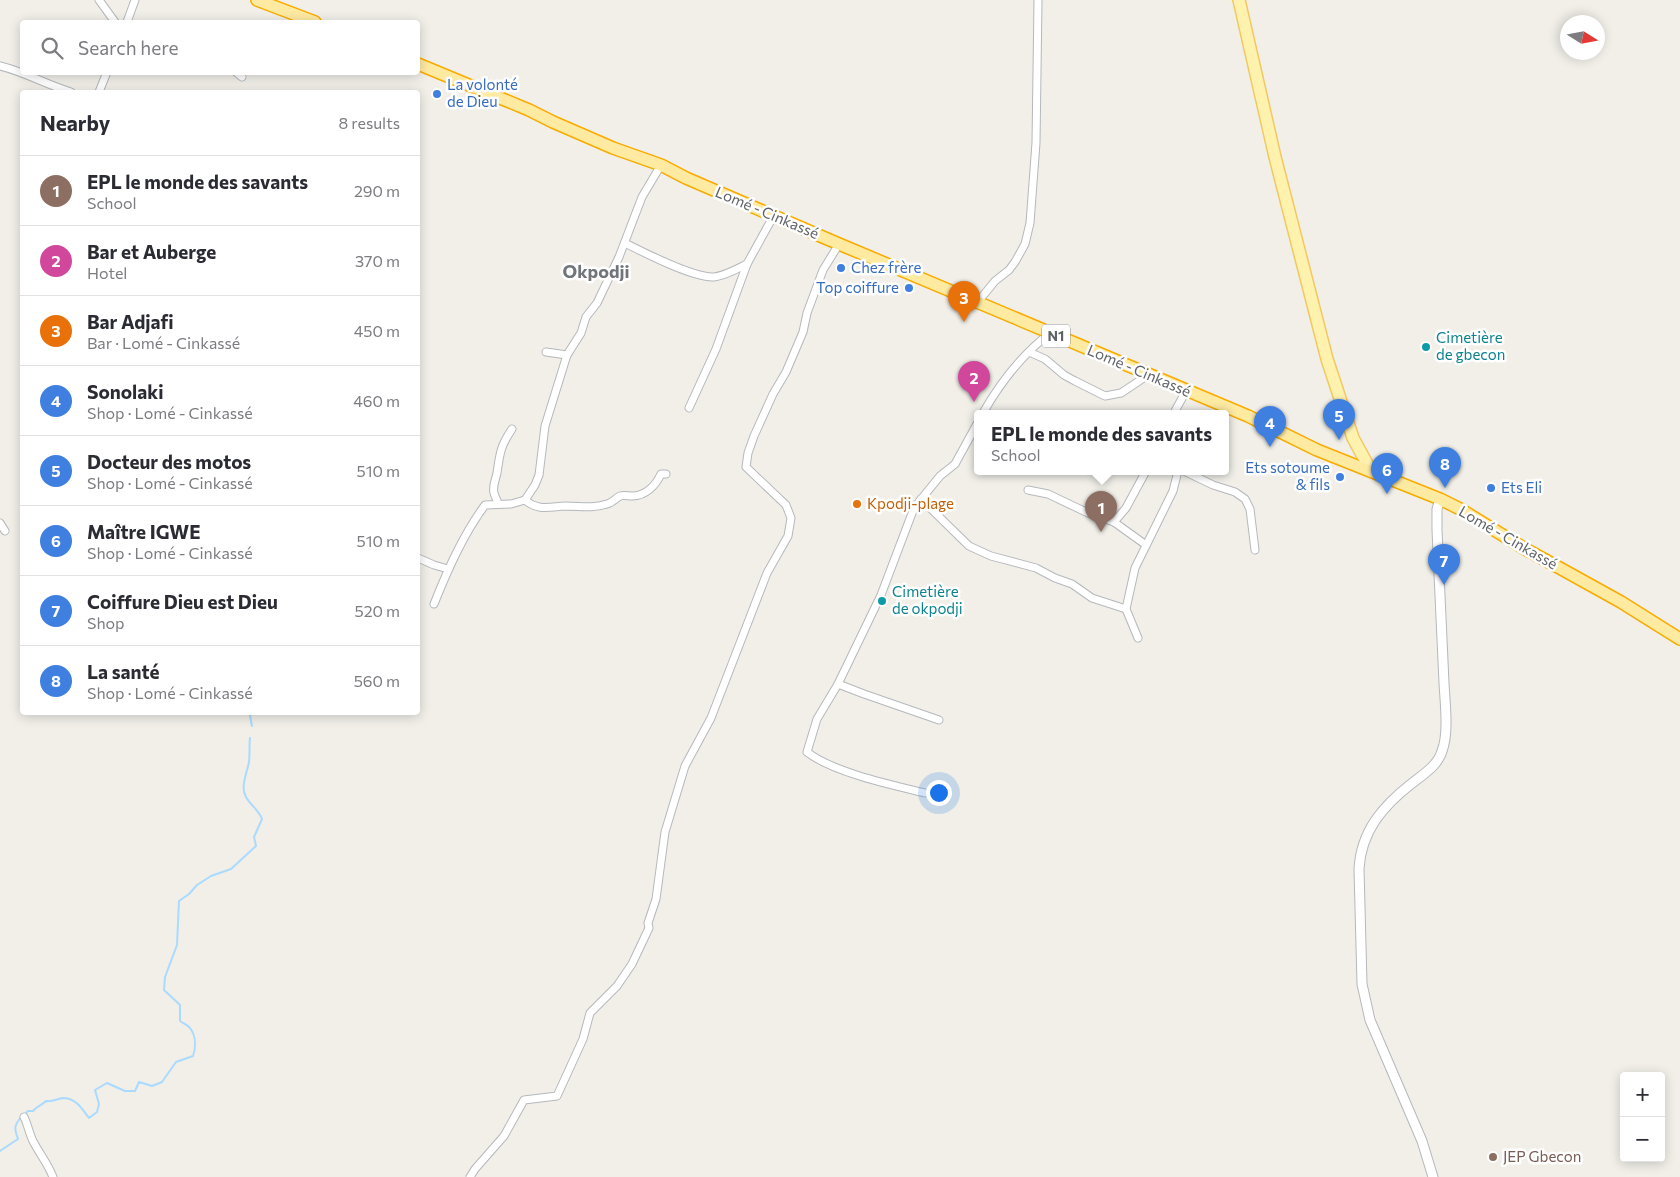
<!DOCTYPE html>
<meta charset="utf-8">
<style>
body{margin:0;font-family:Commissioner,sans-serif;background:#f7f7f7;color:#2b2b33}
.controls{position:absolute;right:15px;bottom:15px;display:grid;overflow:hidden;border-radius:5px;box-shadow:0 2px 12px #0003}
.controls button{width:45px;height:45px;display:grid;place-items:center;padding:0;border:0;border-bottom:1px solid #e1e1e2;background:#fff;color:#2b2b33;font:25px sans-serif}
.compass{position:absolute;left:1560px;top:15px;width:45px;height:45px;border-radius:50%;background:#fff;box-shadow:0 2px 12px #0003;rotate:101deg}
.you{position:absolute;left:938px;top:792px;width:18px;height:18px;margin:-12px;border:4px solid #fff;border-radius:50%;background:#1a73e8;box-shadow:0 0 0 8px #1a73e833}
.badge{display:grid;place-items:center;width:32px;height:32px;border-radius:50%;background:#1a73e8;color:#fff;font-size:16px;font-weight:700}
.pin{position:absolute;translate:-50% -41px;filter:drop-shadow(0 1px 2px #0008)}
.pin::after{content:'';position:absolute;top:26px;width:18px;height:15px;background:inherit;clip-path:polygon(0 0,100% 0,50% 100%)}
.popup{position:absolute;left:974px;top:410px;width:255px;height:65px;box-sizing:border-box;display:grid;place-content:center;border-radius:5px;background:#fff;filter:drop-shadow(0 1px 4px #0005);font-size:16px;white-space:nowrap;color:#7c7c81}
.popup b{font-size:19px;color:#2b2b33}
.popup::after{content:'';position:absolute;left:50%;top:100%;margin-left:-10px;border:10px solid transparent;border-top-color:#fff}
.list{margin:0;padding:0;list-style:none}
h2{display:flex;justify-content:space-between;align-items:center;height:65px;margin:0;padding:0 20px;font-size:21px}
h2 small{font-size:16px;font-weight:400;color:#7c7c81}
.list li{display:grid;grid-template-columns:32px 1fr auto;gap:15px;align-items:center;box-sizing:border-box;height:70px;padding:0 20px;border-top:1px solid #e1e1e2}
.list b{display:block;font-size:19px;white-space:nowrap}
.list p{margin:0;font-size:16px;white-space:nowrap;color:#7c7c81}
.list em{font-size:16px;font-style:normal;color:#7c7c81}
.icon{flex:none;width:28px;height:28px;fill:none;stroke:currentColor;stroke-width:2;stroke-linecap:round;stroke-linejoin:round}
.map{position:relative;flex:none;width:1680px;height:1177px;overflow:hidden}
.search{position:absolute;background:#fff;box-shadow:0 2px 12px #0003;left:20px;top:20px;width:400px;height:55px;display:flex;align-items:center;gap:12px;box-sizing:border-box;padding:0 18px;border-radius:5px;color:#7c7c81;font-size:19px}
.panel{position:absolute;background:#fff;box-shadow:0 2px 12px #0003;left:20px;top:90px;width:400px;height:625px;border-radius:5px}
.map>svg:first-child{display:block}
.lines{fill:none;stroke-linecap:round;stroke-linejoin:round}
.stream{stroke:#aadaff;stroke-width:2}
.minor-casing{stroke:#b5b8bc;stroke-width:9}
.tertiary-casing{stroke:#b5b8bc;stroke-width:11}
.primary-casing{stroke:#f2c960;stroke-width:14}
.trunk-casing{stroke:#f9ab00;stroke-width:14}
.minor{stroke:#fff;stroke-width:7}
.tertiary{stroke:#fff;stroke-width:9}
.primary{stroke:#fff2af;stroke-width:11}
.trunk{stroke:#feeaa1;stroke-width:11}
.shop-dot{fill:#3f7fe0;stroke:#fff;stroke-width:2}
.culture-dot{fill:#0f9aa8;stroke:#fff;stroke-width:2}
.food-dot{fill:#e8710a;stroke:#fff;stroke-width:2}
.education-dot{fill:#8d6e63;stroke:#fff;stroke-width:2}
.labels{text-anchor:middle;stroke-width:5;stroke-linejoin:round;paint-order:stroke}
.shield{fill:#fff;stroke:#8f9295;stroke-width:1}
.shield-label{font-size:14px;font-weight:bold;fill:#5f6368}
.shop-label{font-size:15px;fill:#366cbe;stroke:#fff;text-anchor:start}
.street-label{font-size:15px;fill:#5f6368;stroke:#fff}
.culture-label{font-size:15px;fill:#0d838f;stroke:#fff;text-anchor:start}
.food-label{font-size:15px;fill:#c56008;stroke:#fff;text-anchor:start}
.education-label{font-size:15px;fill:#785e54;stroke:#fff;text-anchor:start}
.quarter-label{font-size:18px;font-weight:bold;fill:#70757a;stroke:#fff}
</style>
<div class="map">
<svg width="1680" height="1177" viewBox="0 0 1680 1177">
<rect width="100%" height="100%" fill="#f1efe8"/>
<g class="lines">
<g class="stream">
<polyline points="252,726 250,716 253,712"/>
<path d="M25 1114 28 1111H33C38 1105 41 1106 46 1101 52 1102 57 1099 63 1098 76 1098 82 1109 89 1118L97 1112 99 1104 95 1090 107 1083 125 1091H135L139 1082 152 1086 162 1082 176 1062 193 1056C196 1047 196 1036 190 1028 188 1025 183 1023 180 1021V1005L164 990 165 977 177 945 179 901 189 894 197 885 211 876 231 869 256 846 254 837 262 819C259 810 251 806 246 797 240 787 247 773 249 762 250 754 249 746 250 738"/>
<path d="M0 1151 18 1139C14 1128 14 1126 21 1117"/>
</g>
<g class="minor-casing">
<g id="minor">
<polyline points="99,0 115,22"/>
<polyline points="127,22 135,0"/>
<path d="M0 66C25 72 47 85 71 92"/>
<polyline points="236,72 242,77"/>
<polyline points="99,92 107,72"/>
<path d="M625 243C645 253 693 278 714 277 725 276 737 269 747 264"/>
<polyline points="977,303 995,281 1009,270 1015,262 1025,244 1030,223 1036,143 1038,0"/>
<polyline points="546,352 567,355"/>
<polyline points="1029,352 1045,359 1064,375 1075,381 1105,396 1121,393 1148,375"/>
<polyline points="689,408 716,349 747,264 774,215"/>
<path d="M983 413C1000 383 1023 354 1050 333"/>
<polyline points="1174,413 1186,391"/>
<polyline points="1184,471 1213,485 1235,492 1245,499 1250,509 1255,550"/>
<polyline points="1028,490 1048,494 1088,513 1114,522 1146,545"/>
<polyline points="921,499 969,546 991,556 1036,568 1055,578 1072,584 1092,598 1126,609"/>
<polyline points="525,500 535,485 539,475 545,426 567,355 581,333 586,317 597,303 619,257 642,197 661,165"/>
<path d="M498 504C497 499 495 497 494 493 492 486 496 479 497 473 500 453 500 447 512 429"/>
<polyline points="1114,522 1126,508 1146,471"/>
<polyline points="0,523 5,531"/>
<polyline points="418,558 434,565 448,569"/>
<path d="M434 604C448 569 463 535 485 505L511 504 525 500C538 511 549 507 565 506 582 506 590 509 607 504 612 503 616 498 620 496 624 495 628 496 632 496 646 496 656 485 661 474H666"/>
<polyline points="1138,638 1126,609 1135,568 1173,491 1178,471"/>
<polyline points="838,684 864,694 939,720"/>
<path d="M925 793C892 785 832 772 807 752L817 719 838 684 881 595 914 508 940 476 955 464 977 424"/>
<path d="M24 1117C28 1125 29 1133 33 1141 39 1153 48 1164 53 1177"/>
<polyline points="470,1177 475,1169 504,1136 524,1100 557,1096 583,1039 590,1013 617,986 632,964 649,928 648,923 656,899 665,832 685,766 711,718 767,573 788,536 791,518 786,505 746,467 748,453 754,436 773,394 786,372 803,332 807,313 823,270 839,244"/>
</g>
</g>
<g class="tertiary-casing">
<path id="tertiary" d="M1433 1177 1422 1141 1370 1020 1362 984 1359 869C1361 831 1383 806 1411 784 1422 775 1438 766 1442 751 1449 733 1445 703 1444 683 1442 632 1439 581 1437 530V509L1440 499"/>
</g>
<g class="primary-casing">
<polyline id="primary" points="1239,0 1275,157 1327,359 1353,438 1371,471"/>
</g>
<g class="trunk-casing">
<g id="trunk">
<polyline points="257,0 315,22"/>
<polyline points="418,64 529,110 553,122 613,148 661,165 686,178 839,244 1248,416 1317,450 1440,499 1460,509 1527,550 1621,602 1680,639"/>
</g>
</g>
<use href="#minor" class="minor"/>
<use href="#tertiary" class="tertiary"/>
<use href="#primary" class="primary"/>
<use href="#trunk" class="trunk"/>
</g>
<g class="shop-dot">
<circle cx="437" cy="94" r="5"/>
<circle cx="841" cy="268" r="5"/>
<circle cx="909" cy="288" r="5"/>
<circle cx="1340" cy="477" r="5"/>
<circle cx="1491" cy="488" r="5"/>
</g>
<g class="culture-dot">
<circle cx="1426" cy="347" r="5"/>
<circle cx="882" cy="601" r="5"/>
</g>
<circle class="food-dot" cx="857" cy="504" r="5"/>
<circle class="education-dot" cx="1493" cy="1157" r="5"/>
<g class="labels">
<rect class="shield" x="1042" y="324.5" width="28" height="23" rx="4"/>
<g class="shield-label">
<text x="1056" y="341">N1</text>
</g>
<g class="shop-label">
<text x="447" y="90">La volonté<tspan x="447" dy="17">de Dieu</tspan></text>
<text x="851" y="273">Chez frère</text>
<text x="899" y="293" text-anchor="end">Top coiffure</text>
<text x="1330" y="473" text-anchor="end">Ets sotoume<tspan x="1330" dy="17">&amp; fils</tspan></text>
<text x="1501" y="493">Ets Eli</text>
</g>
<g class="street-label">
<text transform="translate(767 213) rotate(23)" y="5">Lomé - Cinkassé</text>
<text transform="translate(1139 371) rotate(23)" y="5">Lomé - Cinkassé</text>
<text transform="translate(1508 538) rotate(30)" y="5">Lomé - Cinkassé</text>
</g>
<g class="culture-label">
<text x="1436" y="343">Cimetière<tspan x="1436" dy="17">de gbecon</tspan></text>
<text x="892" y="597">Cimetière<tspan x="892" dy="17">de okpodji</tspan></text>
</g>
<g class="food-label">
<text x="867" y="509">Kpodji-plage</text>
</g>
<g class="education-label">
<text x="1503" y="1162">JEP Gbecon</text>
</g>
<g class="quarter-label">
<text x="596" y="278">Okpodji</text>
</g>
</g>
</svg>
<div class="controls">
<button>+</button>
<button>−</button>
</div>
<svg class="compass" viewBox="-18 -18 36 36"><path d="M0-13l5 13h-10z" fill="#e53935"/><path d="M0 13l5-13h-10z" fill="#7c7c81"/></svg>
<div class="you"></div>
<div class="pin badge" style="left:1101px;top:532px;background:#8d6e63">1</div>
<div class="popup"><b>EPL le monde des savants</b>School</div>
<div class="pin badge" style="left:974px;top:402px;background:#d1479c">2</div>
<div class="pin badge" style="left:964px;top:322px;background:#e8710a">3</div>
<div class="pin badge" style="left:1270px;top:447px;background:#3f7fe0">4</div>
<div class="pin badge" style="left:1339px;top:440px;background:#3f7fe0">5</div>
<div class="pin badge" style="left:1387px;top:494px;background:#3f7fe0">6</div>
<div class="pin badge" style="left:1444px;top:585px;background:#3f7fe0">7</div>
<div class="pin badge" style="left:1445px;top:488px;background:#3f7fe0">8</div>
<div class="search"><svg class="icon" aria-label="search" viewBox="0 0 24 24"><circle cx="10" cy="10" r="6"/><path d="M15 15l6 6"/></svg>Search here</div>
<section class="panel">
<h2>Nearby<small>8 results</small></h2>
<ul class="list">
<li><span class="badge" style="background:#8d6e63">1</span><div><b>EPL le monde des savants</b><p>School</p></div><em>290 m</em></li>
<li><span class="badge" style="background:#d1479c">2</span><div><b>Bar et Auberge</b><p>Hotel</p></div><em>370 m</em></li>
<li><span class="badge" style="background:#e8710a">3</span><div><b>Bar Adjafi</b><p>Bar · Lomé - Cinkassé</p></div><em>450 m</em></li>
<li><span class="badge" style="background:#3f7fe0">4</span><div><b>Sonolaki</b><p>Shop · Lomé - Cinkassé</p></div><em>460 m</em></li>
<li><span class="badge" style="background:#3f7fe0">5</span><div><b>Docteur des motos</b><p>Shop · Lomé - Cinkassé</p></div><em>510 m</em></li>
<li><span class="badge" style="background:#3f7fe0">6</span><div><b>Maître IGWE</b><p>Shop · Lomé - Cinkassé</p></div><em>510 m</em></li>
<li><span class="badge" style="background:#3f7fe0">7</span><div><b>Coiffure Dieu est Dieu</b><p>Shop</p></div><em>520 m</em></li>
<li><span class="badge" style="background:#3f7fe0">8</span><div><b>La santé</b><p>Shop · Lomé - Cinkassé</p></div><em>560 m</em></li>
</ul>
</section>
</div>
